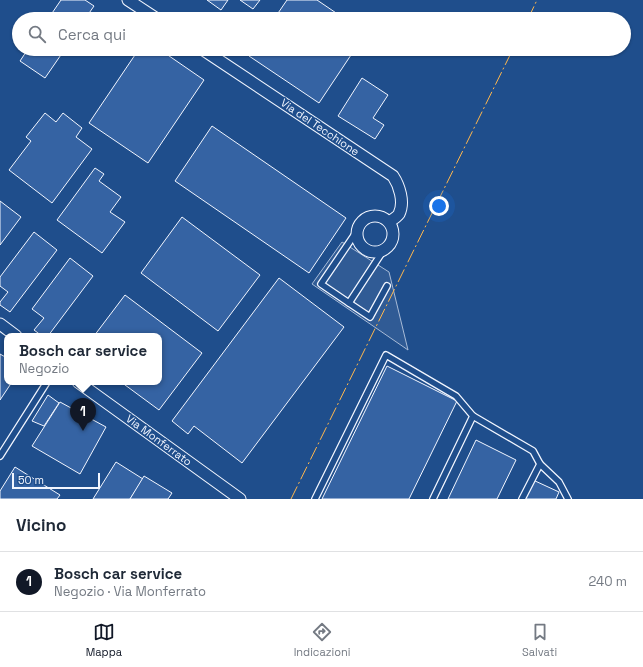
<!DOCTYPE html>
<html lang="it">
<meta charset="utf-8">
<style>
body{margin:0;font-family:"Space Grotesk",sans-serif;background:#f2f2f3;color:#1f2937}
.scale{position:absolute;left:12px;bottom:10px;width:88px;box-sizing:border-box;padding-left:4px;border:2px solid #f2f6ff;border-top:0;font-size:11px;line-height:14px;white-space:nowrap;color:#f2f6ff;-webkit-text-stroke:3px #1f4e8c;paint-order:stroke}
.you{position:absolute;left:439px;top:206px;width:14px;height:14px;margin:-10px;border:3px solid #fff;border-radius:50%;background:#1a73e8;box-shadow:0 0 0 6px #1a73e833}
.badge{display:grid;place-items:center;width:26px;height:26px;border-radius:50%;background:#111827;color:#fff;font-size:13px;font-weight:700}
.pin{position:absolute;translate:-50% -33px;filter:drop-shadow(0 1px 2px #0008)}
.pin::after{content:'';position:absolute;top:21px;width:14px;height:12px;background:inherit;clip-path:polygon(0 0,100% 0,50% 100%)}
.popup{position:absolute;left:4px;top:333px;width:158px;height:52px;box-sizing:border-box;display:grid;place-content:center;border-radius:8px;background:#fff;filter:drop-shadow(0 1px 3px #0005);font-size:13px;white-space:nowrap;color:#747a83}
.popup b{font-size:15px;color:#1f2937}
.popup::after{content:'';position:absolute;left:50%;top:100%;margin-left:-8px;border:8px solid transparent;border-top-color:#fff}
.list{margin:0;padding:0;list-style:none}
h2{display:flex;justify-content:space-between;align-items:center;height:52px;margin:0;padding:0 16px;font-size:17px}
h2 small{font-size:13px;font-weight:400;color:#747a83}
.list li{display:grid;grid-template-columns:26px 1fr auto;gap:12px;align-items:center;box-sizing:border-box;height:60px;padding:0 16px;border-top:1px solid #e0e1e3}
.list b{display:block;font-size:15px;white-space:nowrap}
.list p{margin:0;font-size:13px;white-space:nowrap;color:#747a83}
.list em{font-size:13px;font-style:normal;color:#747a83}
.icon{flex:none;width:22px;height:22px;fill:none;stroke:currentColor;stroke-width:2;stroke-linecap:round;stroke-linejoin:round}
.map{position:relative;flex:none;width:643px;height:499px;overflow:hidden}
.search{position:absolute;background:#fff;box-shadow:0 1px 3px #0004;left:12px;right:12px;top:12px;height:44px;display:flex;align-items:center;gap:10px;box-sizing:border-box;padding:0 14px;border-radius:22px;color:#747a83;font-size:15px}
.sheet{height:112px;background:#fff}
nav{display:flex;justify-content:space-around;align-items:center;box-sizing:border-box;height:56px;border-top:1px solid #e0e1e3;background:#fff;font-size:11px;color:#747a83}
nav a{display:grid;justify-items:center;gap:2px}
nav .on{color:#111827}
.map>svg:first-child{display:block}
.parking{fill:#305b95;stroke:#a8bbd7}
.building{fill:#3563a3;stroke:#f2f6ff}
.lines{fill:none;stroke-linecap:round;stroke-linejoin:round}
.lane-casing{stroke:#f2f6ff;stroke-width:8}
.street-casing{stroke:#f2f6ff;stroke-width:13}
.lane{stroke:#1f4e8c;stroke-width:5.5}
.street{stroke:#1f4e8c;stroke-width:11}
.power{stroke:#ffb74d;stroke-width:1;stroke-dasharray:14 3 2 3;stroke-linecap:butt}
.labels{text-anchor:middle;stroke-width:3;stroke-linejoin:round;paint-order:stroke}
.street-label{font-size:11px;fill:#f2f6ff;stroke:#1f4e8c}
</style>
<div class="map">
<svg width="643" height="499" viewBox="0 0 643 499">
<rect width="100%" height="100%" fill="#1f4e8c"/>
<polygon class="parking" points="342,242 389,272 408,350 312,284"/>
<g class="building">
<polygon points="61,0 85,0 94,6 85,19 48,19"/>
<polygon points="207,0 228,0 221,10"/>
<polygon points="240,0 260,0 253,9"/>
<polygon points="287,0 317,0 345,19 274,19"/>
<polygon points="28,49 65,49 45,78 20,61"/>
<polygon points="139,49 159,49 204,80 148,163 89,123"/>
<polygon points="254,49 355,49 319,103 249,56"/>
<polygon points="362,78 388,95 373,118 384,125 375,139 338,116"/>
<polygon points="45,113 56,122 63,113 82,128 76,137 92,149 52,203 9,170 31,141 26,137"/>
<polygon points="212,126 346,218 309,273 175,181"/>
<polygon points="95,168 104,174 99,181 121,197 110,212 125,222 102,253 57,220"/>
<polygon points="0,201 21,217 0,245"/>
<polygon points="182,217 260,275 218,331 141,273"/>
<polygon points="34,232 57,250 10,312 0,305 0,302 8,292 0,286 0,277"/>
<polygon points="70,258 93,276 48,336 42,336 34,330 44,318 32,309"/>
<polygon points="279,278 344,327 242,463 194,426 188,434 172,421"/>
<polygon points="125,295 202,353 159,410 121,382 159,382 159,336 94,336"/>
<polygon points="0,354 7,358 7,382 12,382 0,400"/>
<polygon points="387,366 457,401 409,499 322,499"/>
<polygon points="48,395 59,403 44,426 32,421"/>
<polygon points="60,402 106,427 80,474 32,446"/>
<polygon points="476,440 516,460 497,499 448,499"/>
<polygon points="116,462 143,479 130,499 93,499"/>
<polygon points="15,467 60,495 57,499 0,499 0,491"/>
<polygon points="144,476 172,493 168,499 130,499"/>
<polygon points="533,480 559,492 556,499 524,499"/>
</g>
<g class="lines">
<g class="lane-casing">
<g id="lane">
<polyline points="357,231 321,284 349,303 383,251"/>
<polyline points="349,303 370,317 387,286"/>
<polyline points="473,416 533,451 540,464 522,499"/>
<polyline points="0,456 47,382"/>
<polyline points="540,464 559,482 568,499"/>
<polyline points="315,499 386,355 456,396 473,416 433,499"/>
</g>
</g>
<g class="street-casing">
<g id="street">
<polyline points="128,0 157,19"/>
<path d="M202 49 393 176C399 185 405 202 399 214 397 217 392 220 389 222"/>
<circle cx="375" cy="234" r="18"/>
<polyline points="0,324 16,336"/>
<polyline points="78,382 240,499"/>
</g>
</g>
<use href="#lane" class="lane"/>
<use href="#street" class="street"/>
<g class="power">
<polyline points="528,19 537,0"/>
<polyline points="291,499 513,49"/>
</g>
</g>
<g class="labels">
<g class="street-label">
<text transform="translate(320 127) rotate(34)" y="4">Via del Tecchione</text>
<text transform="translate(159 440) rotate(36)" y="4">Via Monferrato</text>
</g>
</g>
</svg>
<div class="scale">50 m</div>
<div class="you"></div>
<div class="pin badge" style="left:83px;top:431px">1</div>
<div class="popup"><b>Bosch car service</b>Negozio</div>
<div class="search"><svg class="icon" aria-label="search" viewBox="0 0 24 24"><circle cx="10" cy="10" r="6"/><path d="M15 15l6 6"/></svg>Cerca qui</div>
</div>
<section class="sheet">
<h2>Vicino<small></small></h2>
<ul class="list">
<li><span class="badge">1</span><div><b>Bosch car service</b><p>Negozio · Via Monferrato</p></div><em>240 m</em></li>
</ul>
</section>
<nav>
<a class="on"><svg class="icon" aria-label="map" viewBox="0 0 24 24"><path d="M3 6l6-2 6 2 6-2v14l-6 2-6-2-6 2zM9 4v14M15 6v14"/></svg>Mappa</a>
<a><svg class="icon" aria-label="directions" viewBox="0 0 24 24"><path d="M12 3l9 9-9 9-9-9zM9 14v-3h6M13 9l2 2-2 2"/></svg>Indicazioni</a>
<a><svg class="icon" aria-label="saved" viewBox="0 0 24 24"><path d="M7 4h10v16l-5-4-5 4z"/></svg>Salvati</a>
</nav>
